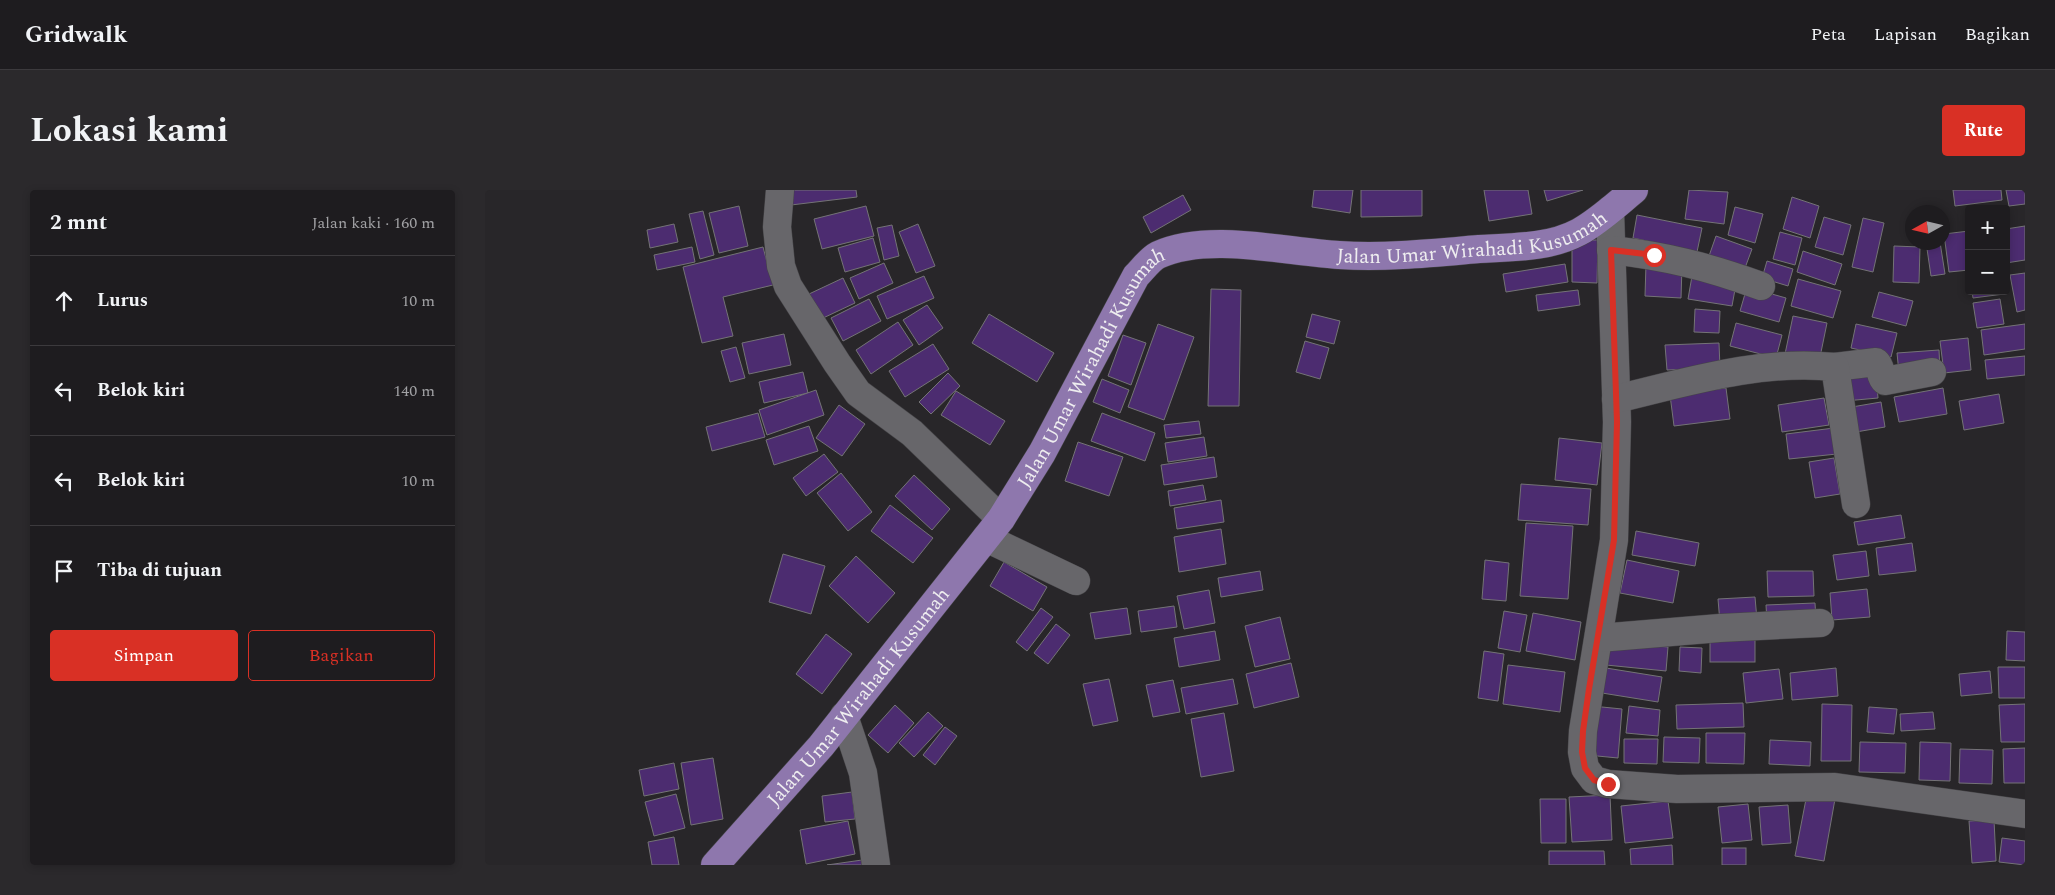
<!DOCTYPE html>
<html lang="id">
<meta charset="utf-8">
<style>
body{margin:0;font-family:Spectral,serif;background:#2b292c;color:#f1f3f6}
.controls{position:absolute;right:15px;top:15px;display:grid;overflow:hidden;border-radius:5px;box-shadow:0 2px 8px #0003}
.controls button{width:45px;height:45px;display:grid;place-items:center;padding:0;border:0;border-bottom:1px solid #3c3a3d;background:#1e1c1f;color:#f1f3f6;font:25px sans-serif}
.compass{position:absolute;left:1420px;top:15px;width:45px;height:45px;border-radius:50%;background:#1e1c1f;box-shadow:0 2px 8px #0003;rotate:262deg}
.stop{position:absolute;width:15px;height:15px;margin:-11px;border:4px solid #d93025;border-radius:50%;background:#fff}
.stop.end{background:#d93025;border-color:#fff;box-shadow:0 1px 5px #0008}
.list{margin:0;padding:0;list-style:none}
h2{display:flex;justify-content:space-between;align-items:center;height:65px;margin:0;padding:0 20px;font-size:21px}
h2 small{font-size:16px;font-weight:400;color:#a1a1a4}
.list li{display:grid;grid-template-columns:32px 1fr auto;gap:15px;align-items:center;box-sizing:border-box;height:90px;padding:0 20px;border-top:1px solid #3c3a3d}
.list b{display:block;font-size:19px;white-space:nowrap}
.list em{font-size:16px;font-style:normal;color:#a1a1a4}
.actions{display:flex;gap:10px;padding:15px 20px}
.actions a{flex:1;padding:11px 0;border:1px solid #d93025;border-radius:5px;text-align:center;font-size:18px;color:#d93025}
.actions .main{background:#d93025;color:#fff}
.icon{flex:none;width:28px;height:28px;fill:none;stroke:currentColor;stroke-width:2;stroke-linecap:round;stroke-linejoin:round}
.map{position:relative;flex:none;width:1540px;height:675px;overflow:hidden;border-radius:5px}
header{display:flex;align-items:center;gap:30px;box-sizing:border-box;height:70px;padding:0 25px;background:#1e1c1f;border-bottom:1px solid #3c3a3d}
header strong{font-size:24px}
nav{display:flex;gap:28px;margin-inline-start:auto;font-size:18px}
.intro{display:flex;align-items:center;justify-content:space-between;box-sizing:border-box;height:120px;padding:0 30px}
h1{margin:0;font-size:35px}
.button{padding:12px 22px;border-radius:5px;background:#d93025;color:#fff;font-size:18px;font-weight:700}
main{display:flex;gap:30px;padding:0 30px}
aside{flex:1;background:#1e1c1f;border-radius:5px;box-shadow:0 2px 8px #0003}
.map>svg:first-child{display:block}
.building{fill:#4c2c70;stroke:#747376}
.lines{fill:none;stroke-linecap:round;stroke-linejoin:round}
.minor-casing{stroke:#454447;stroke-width:29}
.major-casing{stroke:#454447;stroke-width:29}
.minor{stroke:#67666a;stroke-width:28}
.major{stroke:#8e77ad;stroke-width:28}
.route{stroke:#d93025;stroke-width:6}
.labels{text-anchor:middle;stroke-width:4.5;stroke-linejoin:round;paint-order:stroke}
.street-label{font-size:20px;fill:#eeedef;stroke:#101011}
</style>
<header>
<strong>Gridwalk</strong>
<nav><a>Peta</a><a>Lapisan</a><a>Bagikan</a></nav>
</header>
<div class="intro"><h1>Lokasi kami</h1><a class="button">Rute</a></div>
<main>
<aside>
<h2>2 mnt<small>Jalan kaki · 160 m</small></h2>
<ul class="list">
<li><svg class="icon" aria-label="ahead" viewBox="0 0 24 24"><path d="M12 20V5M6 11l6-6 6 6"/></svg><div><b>Lurus</b></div><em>10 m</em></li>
<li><svg class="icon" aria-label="left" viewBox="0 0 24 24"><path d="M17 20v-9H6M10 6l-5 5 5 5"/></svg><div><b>Belok kiri</b></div><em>140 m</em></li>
<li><svg class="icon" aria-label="left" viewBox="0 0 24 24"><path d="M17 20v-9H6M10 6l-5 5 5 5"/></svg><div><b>Belok kiri</b></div><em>10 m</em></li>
<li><svg class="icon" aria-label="arrive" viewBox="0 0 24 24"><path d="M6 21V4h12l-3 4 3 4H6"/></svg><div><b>Tiba di tujuan</b></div></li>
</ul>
<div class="actions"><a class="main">Simpan</a><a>Bagikan</a></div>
</aside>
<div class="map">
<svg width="1540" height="675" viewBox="0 0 1540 675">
<rect width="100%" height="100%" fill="#282629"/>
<g class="building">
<polygon points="304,0 371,0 372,7 306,15"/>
<polygon points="829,0 868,0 865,23 827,17"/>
<polygon points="876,0 937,0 937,26 876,27"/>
<polygon points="999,0 1043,0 1047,24 1004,31"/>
<polygon points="1059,0 1098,0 1062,11"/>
<polygon points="1204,0 1243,2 1239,34 1200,29"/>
<polygon points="1468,0 1516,0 1517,10 1470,16"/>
<polygon points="1521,0 1540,0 1540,14 1524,16"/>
<polygon points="698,5 706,20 666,43 658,27"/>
<polygon points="1307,7 1334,16 1325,48 1298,39"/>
<polygon points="254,16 263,56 234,63 224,23"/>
<polygon points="381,16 389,46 337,59 329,29"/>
<polygon points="1250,17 1278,24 1270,53 1243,45"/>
<polygon points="218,21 229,65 215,69 204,24"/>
<polygon points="1152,25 1217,38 1212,62 1148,48"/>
<polygon points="1339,27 1366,35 1358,65 1330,57"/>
<polygon points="1378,28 1399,33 1388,82 1367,77"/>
<polygon points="189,34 193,52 165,58 162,40"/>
<polygon points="433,34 450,76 431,83 414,42"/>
<polygon points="407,35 414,66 399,70 392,38"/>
<polygon points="1540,36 1540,70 1521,73 1521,39"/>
<polygon points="1484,41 1484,80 1464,82 1459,44"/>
<polygon points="1295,42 1317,48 1310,75 1288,69"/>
<polygon points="1231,46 1267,59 1260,78 1224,66"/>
<polygon points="388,48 395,72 360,82 353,58"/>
<polygon points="1087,50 1113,50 1112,93 1087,92"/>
<polygon points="1441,52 1455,52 1460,84 1446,86"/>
<polygon points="1409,56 1435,57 1434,93 1408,92"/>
<polygon points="207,57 210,72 172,80 169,65"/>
<polygon points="278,57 288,95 238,107 248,146 217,153 198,77"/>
<polygon points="1318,61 1357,74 1350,95 1312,82"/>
<polygon points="1282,71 1308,79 1303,96 1277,88"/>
<polygon points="399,73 408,93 374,109 365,88"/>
<polygon points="1080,74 1083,92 1021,102 1018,84"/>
<polygon points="1161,74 1197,76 1196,108 1160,106"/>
<polygon points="1540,83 1540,120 1532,122 1525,85"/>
<polygon points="439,86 449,108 402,129 392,106"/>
<polygon points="1207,86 1251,94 1247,116 1203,109"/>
<polygon points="358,88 370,113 336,129 324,104"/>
<polygon points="1313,89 1356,101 1348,128 1306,116"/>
<polygon points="1262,97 1301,108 1294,132 1255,121"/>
<polygon points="726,99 756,100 754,216 723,216"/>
<polygon points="1093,100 1095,115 1053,121 1051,105"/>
<polygon points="1487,101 1519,101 1519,104 1488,108"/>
<polygon points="1394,102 1428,111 1421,136 1387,127"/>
<polygon points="384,109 396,131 358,151 346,128"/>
<polygon points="1515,109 1519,134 1492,138 1488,113"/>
<polygon points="442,115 458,138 434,155 418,130"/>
<polygon points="1210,119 1235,121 1234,143 1209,142"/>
<polygon points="504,124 569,163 552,192 487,153"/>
<polygon points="827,124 855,131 849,154 821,147"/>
<polygon points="1308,126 1342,133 1334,172 1300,164"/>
<polygon points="413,132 428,155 386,184 371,160"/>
<polygon points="1251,133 1297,145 1291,168 1245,156"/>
<polygon points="673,134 709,147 679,230 643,217"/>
<polygon points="1371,134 1412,143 1406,167 1366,158"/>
<polygon points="1540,134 1540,159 1499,165 1496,140"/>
<polygon points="299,144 306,175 264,184 257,153"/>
<polygon points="638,145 661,153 646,195 623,186"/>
<polygon points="1483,148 1486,180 1459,183 1455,151"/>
<polygon points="820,151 844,158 835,189 811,182"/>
<polygon points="1234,153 1235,178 1182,180 1180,155"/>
<polygon points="448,154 464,179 420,207 404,181"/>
<polygon points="251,157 260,188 245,192 236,161"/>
<polygon points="1454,160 1455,180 1414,183 1412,163"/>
<polygon points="1540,166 1540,185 1502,189 1500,170"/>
<polygon points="318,182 323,203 279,213 274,192"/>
<polygon points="463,183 475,196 446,224 434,212"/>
<polygon points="1391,183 1393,208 1360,211 1357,186"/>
<polygon points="617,189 644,200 635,223 608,212"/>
<polygon points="1241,198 1245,229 1189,236 1185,205"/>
<polygon points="1458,198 1462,224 1414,232 1409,207"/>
<polygon points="331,200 339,225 282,245 274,220"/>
<polygon points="471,201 520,231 505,255 456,225"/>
<polygon points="1514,204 1519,233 1479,240 1474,211"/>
<polygon points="1339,208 1344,235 1297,242 1293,215"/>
<polygon points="1396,212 1400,237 1365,243 1361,218"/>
<polygon points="354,215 380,234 357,266 331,248"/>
<polygon points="273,223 280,247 227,261 221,237"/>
<polygon points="617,223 670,243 660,271 606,251"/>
<polygon points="714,231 716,244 681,248 679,235"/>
<polygon points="324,236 333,261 289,275 281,250"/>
<polygon points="1349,238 1352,264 1304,269 1301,244"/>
<polygon points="719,247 722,266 683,272 680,253"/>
<polygon points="1074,248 1117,253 1112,295 1070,290"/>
<polygon points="593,252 638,267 624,306 580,291"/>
<polygon points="339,264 353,282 321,306 308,288"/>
<polygon points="729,267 732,287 679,295 676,275"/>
<polygon points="1349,268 1355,304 1330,308 1324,272"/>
<polygon points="356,283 387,322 363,341 332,303"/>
<polygon points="429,285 465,319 447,340 410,306"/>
<polygon points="1036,294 1106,299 1103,335 1033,330"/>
<polygon points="718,295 721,310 685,316 683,301"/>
<polygon points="736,310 739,332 692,339 689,318"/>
<polygon points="405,315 448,348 428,373 386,341"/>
<polygon points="1416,325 1420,348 1373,355 1369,332"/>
<polygon points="1041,333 1088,336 1083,409 1035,406"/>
<polygon points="736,339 741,374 694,382 689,347"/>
<polygon points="1151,341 1214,353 1210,376 1147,365"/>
<polygon points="1427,353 1431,381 1394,385 1391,358"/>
<polygon points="1381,361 1384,386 1352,390 1348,365"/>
<polygon points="298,364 340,376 326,424 284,412"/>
<polygon points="371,366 410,403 383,433 344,396"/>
<polygon points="1000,370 1024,373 1021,411 997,409"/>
<polygon points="1142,370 1194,381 1188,413 1135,403"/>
<polygon points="519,372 562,397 548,421 505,396"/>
<polygon points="775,381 778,400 736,407 733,388"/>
<polygon points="1282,381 1328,381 1329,406 1283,407"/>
<polygon points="1382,399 1385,427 1347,430 1345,403"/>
<polygon points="724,400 730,433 699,439 692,406"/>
<polygon points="1270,407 1272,430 1235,433 1233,409"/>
<polygon points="1330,413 1331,430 1282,432 1281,415"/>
<polygon points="689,416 692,437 656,442 653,421"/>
<polygon points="556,418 568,427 542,461 531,452"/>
<polygon points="642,418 646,444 610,449 605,423"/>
<polygon points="1019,421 1042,425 1035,462 1013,458"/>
<polygon points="1048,423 1096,432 1090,470 1041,461"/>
<polygon points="795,427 805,469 770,477 760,436"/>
<polygon points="571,434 585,445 563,474 549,463"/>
<polygon points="730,441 735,470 694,477 689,448"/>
<polygon points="1522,441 1540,442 1540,471 1521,470"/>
<polygon points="341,444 367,464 337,504 311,484"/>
<rect x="1225" y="446" width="45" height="26"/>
<polygon points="1123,452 1183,457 1181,481 1121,475"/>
<polygon points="1195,457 1217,458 1216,483 1194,481"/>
<polygon points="999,461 1019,464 1013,511 993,508"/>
<polygon points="806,473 814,507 769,518 761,484"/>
<polygon points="1023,475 1080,482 1075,522 1018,514"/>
<polygon points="1513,477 1540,477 1540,508 1514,508"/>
<polygon points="1121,478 1177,487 1173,512 1117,503"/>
<polygon points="1351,478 1353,506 1307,510 1305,483"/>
<polygon points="1294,479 1298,509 1261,513 1258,483"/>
<polygon points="1505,481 1507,503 1476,506 1474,484"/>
<polygon points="624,489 633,531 608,536 598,494"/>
<polygon points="748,489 753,514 701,524 696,498"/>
<polygon points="688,490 695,522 668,527 661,495"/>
<polygon points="1258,513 1259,537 1192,539 1191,515"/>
<polygon points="1337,514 1367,515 1366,571 1336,571"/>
<polygon points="1540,514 1540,552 1516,552 1514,515"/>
<polygon points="410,515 429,533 403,563 383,545"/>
<polygon points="1107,516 1137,519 1133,568 1102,565"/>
<polygon points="1144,516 1175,520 1173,546 1141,543"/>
<polygon points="1384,517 1412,519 1409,544 1382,542"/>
<polygon points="443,522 458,536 429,567 414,553"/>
<polygon points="1448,522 1450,539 1416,541 1415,524"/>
<polygon points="739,523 749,581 716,587 706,529"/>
<polygon points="460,537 472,546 450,575 438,565"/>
<polygon points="1221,543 1260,543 1259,574 1221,573"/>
<polygon points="1179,547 1215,548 1214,573 1178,572"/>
<polygon points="1139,549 1173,549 1172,574 1139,573"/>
<polygon points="1285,550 1326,552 1325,576 1284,574"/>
<polygon points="1375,552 1421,553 1420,583 1374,582"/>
<polygon points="1435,552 1466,553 1465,591 1434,590"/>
<polygon points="1540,558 1540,593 1519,593 1518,559"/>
<polygon points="1475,559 1508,560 1507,594 1474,593"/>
<polygon points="228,568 238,629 206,635 196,573"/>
<polygon points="189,573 194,599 159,606 154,580"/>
<polygon points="367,602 370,629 340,632 337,606"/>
<polygon points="191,604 200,638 169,646 160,612"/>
<polygon points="1322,604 1350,609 1339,671 1310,666"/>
<polygon points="1125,605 1127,650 1087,652 1084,607"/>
<polygon points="1055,609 1081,609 1081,653 1056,653"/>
<polygon points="1183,611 1188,648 1140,653 1136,616"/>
<polygon points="1263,614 1267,650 1237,653 1233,617"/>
<polygon points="1303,615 1306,653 1277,655 1274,617"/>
<polygon points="1509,630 1511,671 1487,673 1484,631"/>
<polygon points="363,631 370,664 321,674 315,640"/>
<polygon points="189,647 194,675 167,675 163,652"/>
<polygon points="1517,648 1540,651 1540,675 1514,672"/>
<polygon points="1187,655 1188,675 1146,675 1145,659"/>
<rect x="1237" y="658" width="24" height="17"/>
<polygon points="1064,661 1119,661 1120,675 1064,675"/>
<polygon points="377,670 378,675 342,675"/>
</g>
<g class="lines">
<g class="minor-casing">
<g id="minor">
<polyline points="295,0 292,37 296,76 303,96 352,173 373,203 427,243 516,329"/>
<polyline points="1125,20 1132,232 1129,350 1098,541 1097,562 1100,578 1109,590 1123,594 1192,599 1350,597 1540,624"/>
<path d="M1126 60C1181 66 1224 77 1276 96"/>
<path d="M1350 177 1391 172C1397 177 1394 186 1400 191L1447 182"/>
<path d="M1131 209C1202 192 1276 169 1350 177L1371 314"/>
<polyline points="501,348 591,391"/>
<polyline points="1114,448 1235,438 1335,433"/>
<polyline points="359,526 378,583 391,675"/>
</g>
</g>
<g class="major-casing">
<g id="major">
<path id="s1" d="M230 675 336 556 516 329 557 263 651 86C658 79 665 69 673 65 724 42 800 62 854 65 901 68 948 63 994 59 1028 57 1064 58 1094 42 1114 31 1132 14 1149 0"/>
</g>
</g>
<use href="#minor" class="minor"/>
<use href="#major" class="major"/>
</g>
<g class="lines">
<polyline class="route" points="1123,594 1109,590 1100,578 1097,562 1098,541 1104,499 1129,350 1132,232 1126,60 1169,65"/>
</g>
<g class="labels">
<g class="street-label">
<text dy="7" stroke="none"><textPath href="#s1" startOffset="1076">Jalan Umar Wirahadi Kusumah</textPath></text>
<text dy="7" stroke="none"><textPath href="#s1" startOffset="626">Jalan Umar Wirahadi Kusumah</textPath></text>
<text dy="7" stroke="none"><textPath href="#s1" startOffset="221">Jalan Umar Wirahadi Kusumah</textPath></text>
</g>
</g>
</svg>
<div class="controls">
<button>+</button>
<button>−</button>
</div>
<svg class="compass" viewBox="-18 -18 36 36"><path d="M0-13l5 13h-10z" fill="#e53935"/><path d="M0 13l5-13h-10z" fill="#a1a1a4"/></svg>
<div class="stop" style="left:1169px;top:65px"></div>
<div class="stop end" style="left:1123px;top:594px"></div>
</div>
</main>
